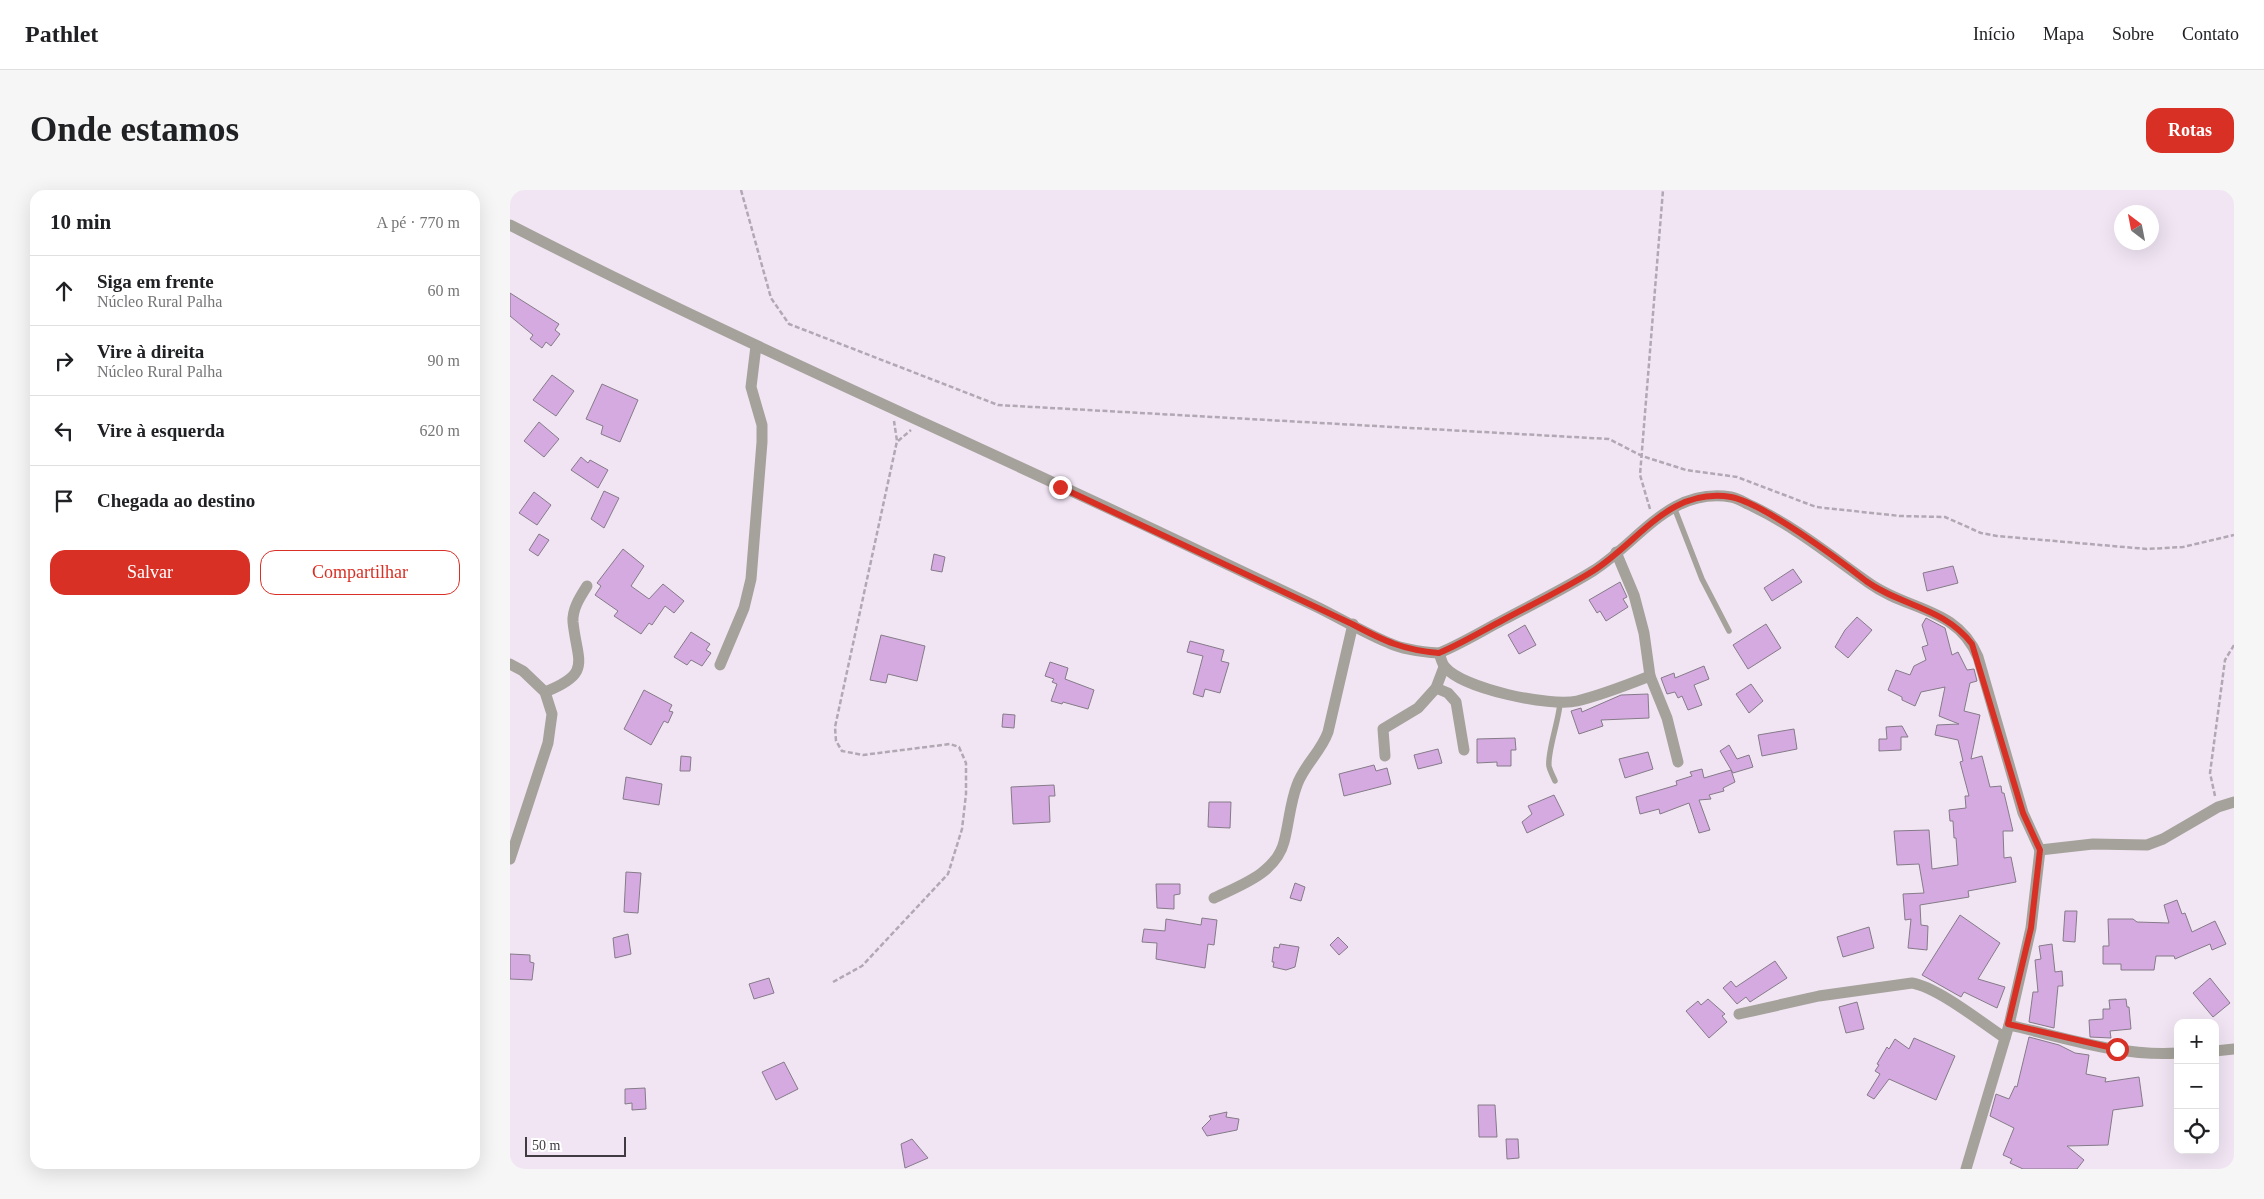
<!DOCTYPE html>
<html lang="pt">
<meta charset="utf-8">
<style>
body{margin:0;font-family:"Times New Roman",serif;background:#f6f6f6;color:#202124}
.controls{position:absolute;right:15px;bottom:15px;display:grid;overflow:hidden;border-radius:10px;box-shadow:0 5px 20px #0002}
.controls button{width:45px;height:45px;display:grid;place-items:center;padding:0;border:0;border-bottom:1px solid #e0e0e0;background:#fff;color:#202124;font:25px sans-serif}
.compass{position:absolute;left:1604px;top:15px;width:45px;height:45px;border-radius:50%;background:#fff;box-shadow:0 5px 20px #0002;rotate:328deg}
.scale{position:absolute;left:15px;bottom:12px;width:101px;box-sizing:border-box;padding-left:5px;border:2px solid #403b41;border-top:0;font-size:14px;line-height:18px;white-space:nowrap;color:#403b41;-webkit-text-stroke:4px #fff;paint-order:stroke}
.stop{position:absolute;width:15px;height:15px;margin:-11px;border:4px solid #d93025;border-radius:50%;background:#fff}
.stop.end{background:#d93025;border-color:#fff;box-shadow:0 1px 5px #0008}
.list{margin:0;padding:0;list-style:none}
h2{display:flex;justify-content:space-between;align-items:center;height:65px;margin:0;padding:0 20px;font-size:21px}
h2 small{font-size:16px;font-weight:400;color:#757577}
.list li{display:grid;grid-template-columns:32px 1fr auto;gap:15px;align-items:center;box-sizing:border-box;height:70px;padding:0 20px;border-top:1px solid #e0e0e0}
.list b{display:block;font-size:19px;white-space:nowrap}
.list p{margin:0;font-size:16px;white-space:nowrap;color:#757577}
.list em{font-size:16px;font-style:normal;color:#757577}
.actions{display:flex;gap:10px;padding:15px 20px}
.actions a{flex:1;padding:11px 0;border:1px solid #d93025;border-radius:15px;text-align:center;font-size:18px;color:#d93025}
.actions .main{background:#d93025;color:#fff}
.icon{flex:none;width:28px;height:28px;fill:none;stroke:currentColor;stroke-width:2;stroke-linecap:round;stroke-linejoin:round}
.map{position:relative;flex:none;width:1724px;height:979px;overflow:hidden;border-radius:15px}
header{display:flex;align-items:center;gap:30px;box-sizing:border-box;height:70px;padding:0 25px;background:#fff;border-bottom:1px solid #e0e0e0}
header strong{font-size:24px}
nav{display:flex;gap:28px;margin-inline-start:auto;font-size:18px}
.intro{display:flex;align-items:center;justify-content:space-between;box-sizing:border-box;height:120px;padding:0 30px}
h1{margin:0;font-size:35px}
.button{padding:12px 22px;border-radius:15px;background:#d93025;color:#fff;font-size:18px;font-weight:700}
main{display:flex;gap:30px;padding:0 30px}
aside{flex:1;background:#fff;border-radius:15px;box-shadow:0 5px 20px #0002}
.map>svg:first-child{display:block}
.building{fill:#d5aae1;stroke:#857b88}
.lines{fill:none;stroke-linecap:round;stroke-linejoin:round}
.path{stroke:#b2a8b4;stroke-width:2.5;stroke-dasharray:5 2.5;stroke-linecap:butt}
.service{stroke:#a5a29b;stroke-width:5.5}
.minor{stroke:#a5a29b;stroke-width:11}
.route{stroke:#d93025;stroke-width:6}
</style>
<header>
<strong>Pathlet</strong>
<nav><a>Início</a><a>Mapa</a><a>Sobre</a><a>Contato</a></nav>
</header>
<div class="intro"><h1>Onde estamos</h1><a class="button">Rotas</a></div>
<main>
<aside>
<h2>10 min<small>A pé · 770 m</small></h2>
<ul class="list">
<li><svg class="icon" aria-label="ahead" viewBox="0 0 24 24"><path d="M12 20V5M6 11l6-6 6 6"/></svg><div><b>Siga em frente</b><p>Núcleo Rural Palha</p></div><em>60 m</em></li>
<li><svg class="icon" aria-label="right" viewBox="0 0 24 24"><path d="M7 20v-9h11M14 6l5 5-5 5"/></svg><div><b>Vire à direita</b><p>Núcleo Rural Palha</p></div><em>90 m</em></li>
<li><svg class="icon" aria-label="left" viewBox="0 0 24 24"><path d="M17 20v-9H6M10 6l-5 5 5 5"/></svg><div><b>Vire à esquerda</b></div><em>620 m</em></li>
<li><svg class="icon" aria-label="arrive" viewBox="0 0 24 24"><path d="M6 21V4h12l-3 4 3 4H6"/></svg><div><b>Chegada ao destino</b></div></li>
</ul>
<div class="actions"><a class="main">Salvar</a><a>Compartilhar</a></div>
</aside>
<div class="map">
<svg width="1724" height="979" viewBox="0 0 1724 979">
<rect width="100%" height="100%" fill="#f1e5f4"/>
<g class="building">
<polygon points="0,103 49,134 45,140 50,144 41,156 36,152 32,158 20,149 23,145 0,126"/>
<polygon points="42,185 64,201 46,226 23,210"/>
<polygon points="92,194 128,210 110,252 91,244 93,236 76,229"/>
<polygon points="29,232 49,249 34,267 14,251"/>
<polygon points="71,267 78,273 80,270 98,280 88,298 61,280"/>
<polygon points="94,301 109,308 94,338 81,329"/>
<polygon points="24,302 41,315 27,335 9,323"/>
<polygon points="29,344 39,350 28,366 19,360"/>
<polygon points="113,359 134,376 121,396 139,409 153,394 174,411 164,423 155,416 142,435 139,433 131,444 104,426 108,421 85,405 91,396 87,393"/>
<polygon points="424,364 435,367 432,382 421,380"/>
<polygon points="1443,376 1448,393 1417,401 1413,383"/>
<polygon points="1283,379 1292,392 1262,411 1254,398"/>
<polygon points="1110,392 1117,407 1113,409 1118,417 1096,431 1090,421 1087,423 1079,410"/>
<polygon points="1347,427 1362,440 1338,468 1325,457 1335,440"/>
<polygon points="1416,428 1435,438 1442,465 1448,462 1457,480 1464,479 1467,491 1460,493 1454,521 1470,525 1461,569 1472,566 1480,597 1491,596 1492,603 1494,603 1503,641 1493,641 1494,668 1501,667 1506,692 1458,701 1459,707 1410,715 1411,735 1418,736 1417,760 1398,758 1401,729 1395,730 1393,704 1414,703 1409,674 1387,675 1384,641 1419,640 1422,679 1448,675 1446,648 1444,648 1443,631 1440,631 1439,620 1456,618 1455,606 1459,606 1450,572 1453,571 1448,550 1425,545 1427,535 1449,534 1429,526 1435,497 1411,502 1405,516 1392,510 1392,507 1378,500 1386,480 1400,485 1404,476 1416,470 1412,457 1418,455 1412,435"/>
<polygon points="1256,434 1271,458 1238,479 1223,455"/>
<polygon points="1015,435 1026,455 1009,464 998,445"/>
<polygon points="181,442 200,454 196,460 201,463 192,476 181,470 177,475 164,467"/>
<polygon points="371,445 415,456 407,491 378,484 376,493 360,490"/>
<polygon points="680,451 714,460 711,471 719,473 710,503 695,499 693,507 683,504 693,466 677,462"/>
<polygon points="540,472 558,478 555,489 584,500 578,519 553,512 552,514 541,511 547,494 542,492 544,489 535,486"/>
<polygon points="1194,476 1199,489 1184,495 1192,515 1178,520 1172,506 1168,508 1165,502 1157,504 1151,488 1164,483 1165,488"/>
<polygon points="1241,494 1253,511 1239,523 1226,504"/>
<polygon points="134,500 162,515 159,521 163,522 158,533 154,531 141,555 114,539"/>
<polygon points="1138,504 1139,528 1091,530 1093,536 1069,544 1061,521 1071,518 1072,522 1111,505"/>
<polygon points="493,524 505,525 504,538 492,537"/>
<polygon points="1392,536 1398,547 1391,547 1391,560 1369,561 1369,549 1377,549 1376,537"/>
<polygon points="1284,539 1287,559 1252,566 1248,545"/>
<polygon points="1005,548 1006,560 1001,560 1001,576 987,576 987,572 967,573 967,549"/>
<polygon points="1219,555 1227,569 1239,565 1243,577 1223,583 1210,561"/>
<polygon points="928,559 932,573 908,579 904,565"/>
<polygon points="1138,562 1143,579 1115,588 1109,569"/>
<polygon points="171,566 181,567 180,581 170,581"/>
<polygon points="864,575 866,581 877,578 881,594 834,606 829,584"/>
<polygon points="1192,579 1194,588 1221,580 1225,592 1213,598 1214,601 1199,605 1201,609 1189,610 1200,640 1189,643 1179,613 1150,624 1149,619 1130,624 1126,607 1167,595 1166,591 1182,586 1180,582"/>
<polygon points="116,587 152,594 149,615 113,609"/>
<polygon points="544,595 545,606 539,606 540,632 503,634 501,597"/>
<polygon points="1044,605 1054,625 1017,643 1012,632 1022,624 1018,616"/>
<polygon points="699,612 721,612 720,638 698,637"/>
<polygon points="116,682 131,683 128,723 114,722"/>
<polygon points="785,693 795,697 791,711 780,708"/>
<polygon points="646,694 670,694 670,704 664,705 664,719 647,718"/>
<polygon points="1667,710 1672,724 1675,723 1682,742 1705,731 1716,754 1702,760 1700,754 1665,769 1664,766 1646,766 1644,780 1611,780 1611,774 1593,774 1593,756 1599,756 1598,729 1623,729 1627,732 1659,733 1654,715"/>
<polygon points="1555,721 1567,721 1565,752 1553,751"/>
<polygon points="1450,725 1490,753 1468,789 1495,797 1487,818 1454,802 1451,807 1412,785"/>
<polygon points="692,728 707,730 704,755 698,754 695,778 646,769 647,753 632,752 634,739 655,741 656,729 691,735"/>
<polygon points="1359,737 1364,758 1333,767 1327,747"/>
<polygon points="118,744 121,764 105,768 103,748"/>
<polygon points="828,747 838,757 829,765 820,755"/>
<polygon points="770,754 789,757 785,777 776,780 763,777 764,772 762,772 764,757 769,758"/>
<polygon points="1542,754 1545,782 1552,781 1553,796 1548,796 1544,838 1519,832 1523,802 1528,802 1525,770 1531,769 1529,756"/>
<polygon points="0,764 20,765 20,772 24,773 22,790 0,789"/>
<polygon points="1265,771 1277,788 1240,812 1236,807 1227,814 1213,798 1221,791 1226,797"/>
<polygon points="259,788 264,803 244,809 239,794"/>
<polygon points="1700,788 1720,813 1703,827 1683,803"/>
<polygon points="1198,809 1215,824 1212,826 1217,832 1199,848 1176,821 1188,811 1191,815"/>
<polygon points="1616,809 1617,817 1619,817 1621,839 1600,841 1601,848 1580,847 1579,830 1593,829 1593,819 1600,819 1599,810"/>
<polygon points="1347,812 1354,839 1336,843 1329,817"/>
<polygon points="1519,847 1549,855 1565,863 1579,865 1576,884 1596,888 1595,892 1629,887 1633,916 1603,920 1598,955 1557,956 1574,970 1567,979 1513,979 1500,973 1502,969 1493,965 1504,938 1480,926 1486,904 1499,909 1505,896 1507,897"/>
<polygon points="1404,848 1445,866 1426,910 1379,889 1364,909 1357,905 1370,884 1365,881 1369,875 1367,874 1377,857 1379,859 1385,849 1399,859"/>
<polygon points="274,872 288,899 266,910 252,882"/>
<polygon points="135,898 136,919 122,920 122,913 115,914 115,899"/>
<polygon points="968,915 985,915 987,947 969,947"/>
<polygon points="717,922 716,927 729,929 727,940 697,946 692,938 701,929 699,926"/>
<polygon points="402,949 418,968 395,978 391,954"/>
<polygon points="996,949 1008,949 1009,968 997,969"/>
</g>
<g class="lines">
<g class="path">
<polyline points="231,0 261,108 279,134 488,215 1099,249 1132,266 1176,280 1227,287 1306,317 1390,326 1435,327 1471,343 1487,346 1637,359 1673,357 1724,345"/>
<polyline points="388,251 401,240"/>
<polyline points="1140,319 1130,285 1153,0"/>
<polyline points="1705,606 1700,583 1715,470 1724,455"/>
<polyline points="323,792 352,776 438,684 452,639 456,604 456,573 449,557 440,554 353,565 332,561 326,551 325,537 387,251 384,231"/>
</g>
<g class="service">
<polyline points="1164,317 1192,389 1219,441"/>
<path d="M1045 591C1043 586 1040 581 1039 576 1037 563 1049 530 1050 513"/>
</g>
<g class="minor">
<path d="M0 35C212 144 431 239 647 341 700 366 753 391 805 416 830 428 854 443 879 453 894 460 913 462 929 463 951 454 972 441 993 430 1023 414 1054 399 1083 381 1129 352 1159 297 1221 307 1228 308 1235 313 1242 316 1284 336 1321 366 1359 393 1398 421 1447 417 1468 467L1513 623 1530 660"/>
<polyline points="1106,362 1124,405 1134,443 1140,486"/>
<path d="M929 463C931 468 932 474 935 477 953 499 1040 517 1067 511 1092 505 1117 495 1140 486L1157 528 1168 572"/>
<polyline points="0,474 13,481 35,502 42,524 38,553 0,669"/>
<polyline points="210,475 234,418 241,389 252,252 252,235 241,197 246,156"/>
<polyline points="926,498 938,503 946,512 954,560"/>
<path d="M35 502C83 483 67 472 63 432 62 419 70 407 77 396"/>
<polyline points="875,566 873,539 908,518 926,498 934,477"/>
<polyline points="1530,660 1583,654 1637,655 1653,649 1708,617 1724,612"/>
<path d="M704 708C731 695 766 683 774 652 779 633 780 613 787 595 794 575 811 562 818 542L843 434"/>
<path d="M1229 824 1309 806 1402 793C1427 797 1471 832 1495 848"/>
<path d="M1499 835C1553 847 1611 867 1668 863"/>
<polyline points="1705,861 1724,859"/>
<polyline points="1456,979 1499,835 1521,738 1530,660"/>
</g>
</g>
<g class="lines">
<path class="route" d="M550 297 842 434C874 451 893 460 929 463 951 454 972 441 993 430 1023 414 1054 399 1083 381 1129 352 1159 297 1221 307 1253 313 1328 369 1356 391 1390 416 1434 417 1462 454L1513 623 1530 660 1521 738 1498 834 1607 859"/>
</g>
</svg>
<div class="controls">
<button>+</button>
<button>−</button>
<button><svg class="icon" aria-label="locate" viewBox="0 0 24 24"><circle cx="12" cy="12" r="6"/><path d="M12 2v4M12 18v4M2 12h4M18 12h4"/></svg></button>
</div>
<svg class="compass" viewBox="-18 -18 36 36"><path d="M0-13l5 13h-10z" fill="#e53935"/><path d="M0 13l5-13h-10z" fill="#757577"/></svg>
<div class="scale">50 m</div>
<div class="stop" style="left:1607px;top:859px"></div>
<div class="stop end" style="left:550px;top:297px"></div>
</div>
</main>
